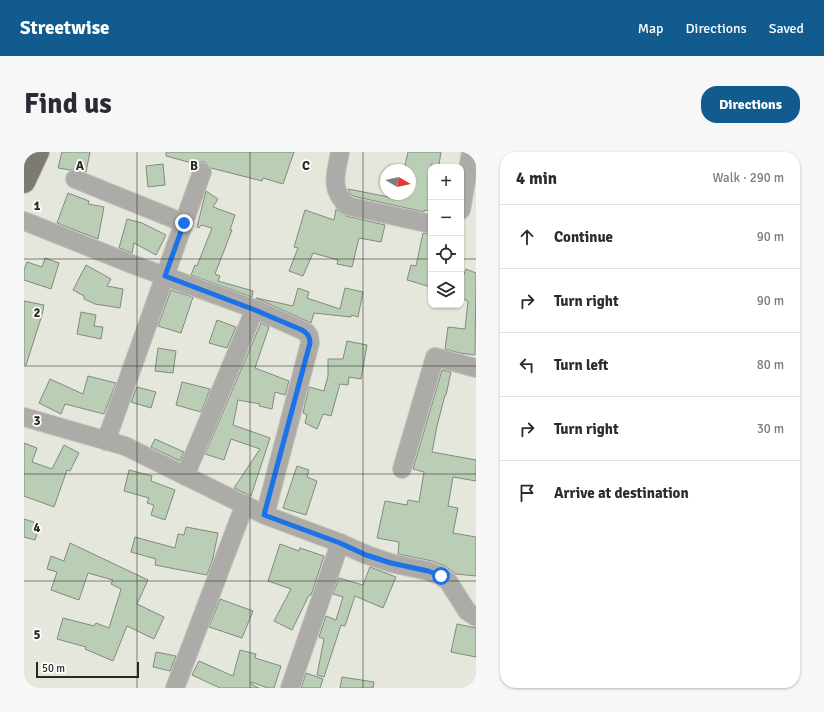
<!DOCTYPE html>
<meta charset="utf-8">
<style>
body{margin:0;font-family:Signika,sans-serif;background:#f7f7f7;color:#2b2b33}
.controls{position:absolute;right:12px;top:12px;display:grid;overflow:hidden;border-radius:8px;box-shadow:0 1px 3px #0004}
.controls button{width:36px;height:36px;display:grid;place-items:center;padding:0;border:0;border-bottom:1px solid #e1e1e2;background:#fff;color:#2b2b33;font:20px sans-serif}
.compass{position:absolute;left:356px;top:12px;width:36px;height:36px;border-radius:50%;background:#fff;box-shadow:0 1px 3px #0004;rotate:99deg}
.scale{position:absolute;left:12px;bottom:10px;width:103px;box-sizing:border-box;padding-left:4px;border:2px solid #282925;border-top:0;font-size:11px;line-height:14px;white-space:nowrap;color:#282925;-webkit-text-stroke:3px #fff;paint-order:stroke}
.stop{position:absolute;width:12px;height:12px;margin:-9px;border:3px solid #1a73e8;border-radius:50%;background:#fff}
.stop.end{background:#1a73e8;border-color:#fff;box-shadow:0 1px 4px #0008}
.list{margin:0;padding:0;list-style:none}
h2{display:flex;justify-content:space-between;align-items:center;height:52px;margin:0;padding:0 16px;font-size:17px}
h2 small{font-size:13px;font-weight:400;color:#7c7c81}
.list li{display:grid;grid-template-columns:26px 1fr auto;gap:12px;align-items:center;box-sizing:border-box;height:64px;padding:0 16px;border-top:1px solid #e1e1e2}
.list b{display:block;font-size:15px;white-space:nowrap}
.list em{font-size:13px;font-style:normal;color:#7c7c81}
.icon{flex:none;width:22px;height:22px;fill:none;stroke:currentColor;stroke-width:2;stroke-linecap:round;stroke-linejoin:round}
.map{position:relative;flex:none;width:452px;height:536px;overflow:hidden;border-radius:16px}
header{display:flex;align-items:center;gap:24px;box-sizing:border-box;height:56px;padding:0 20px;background:#115b8f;color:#fff}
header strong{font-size:19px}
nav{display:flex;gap:22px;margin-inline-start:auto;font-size:14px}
.intro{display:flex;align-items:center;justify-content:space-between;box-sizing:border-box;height:96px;padding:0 24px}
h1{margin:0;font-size:28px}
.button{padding:10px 18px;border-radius:16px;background:#115b8f;color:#fff;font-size:14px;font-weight:700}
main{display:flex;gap:24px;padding:0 24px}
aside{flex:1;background:#fff;border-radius:16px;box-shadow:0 1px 3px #0004}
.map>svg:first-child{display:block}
.building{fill:#b9ceb5;stroke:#828981}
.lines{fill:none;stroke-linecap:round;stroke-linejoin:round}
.minor-casing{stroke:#c3c5bb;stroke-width:20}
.major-casing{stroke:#c3c5bb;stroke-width:24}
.minor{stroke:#adaba7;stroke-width:18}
.major{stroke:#7d7a72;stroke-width:22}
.route{stroke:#1a73e8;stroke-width:5}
.grid{fill:none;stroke:#282925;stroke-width:1;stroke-opacity:0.55}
.grid-label{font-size:13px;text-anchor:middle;font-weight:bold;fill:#282925;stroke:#fff;stroke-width:3.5;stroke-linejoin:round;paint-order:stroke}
</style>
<header>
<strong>Streetwise</strong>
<nav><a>Map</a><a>Directions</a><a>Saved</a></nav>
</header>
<div class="intro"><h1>Find us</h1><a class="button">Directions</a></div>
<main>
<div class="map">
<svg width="452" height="536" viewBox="0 0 452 536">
<rect width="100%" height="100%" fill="#e5e7dc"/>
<g class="building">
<polygon points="38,0 66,0 62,20 55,17 50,17 46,18 34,16"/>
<polygon points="142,0 270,0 259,32 239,26 238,29 187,16 181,10 176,10 172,12 142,4"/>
<polygon points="384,0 417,0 415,13 407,12 407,30 404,46 407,47 407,59 400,58 400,60 329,44 326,41 324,37 375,47 376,42 386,42 386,18 380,18"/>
<polygon points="139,12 141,33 124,35 122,14"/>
<polygon points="182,39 194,47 189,55 211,63 206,78 208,78 191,122 196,124 194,129 229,139 228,145 167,123 171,113 173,114 188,76 177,73 175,76 173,75"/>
<polygon points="44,41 65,49 64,52 80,55 74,87 33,71"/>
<polygon points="312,57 322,64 361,73 357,90 335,86 328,115 313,112 314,108 289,101 279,124 265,119 274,96 270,95 281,58 310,68"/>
<polygon points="103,67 118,71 142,83 132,103 110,91 108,101 95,96"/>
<polygon points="399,81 407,82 407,135 383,128 387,113 392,114"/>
<polygon points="21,106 35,111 27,137 0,128 0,118 3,110 18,115"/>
<polygon points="62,113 87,127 83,134 99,137 96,156 71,152 60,147 60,144 49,138"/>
<polygon points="442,117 452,121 451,203 436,201 421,197 424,175 441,177 444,149 437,146 437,130"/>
<polygon points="274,136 285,140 283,146 316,157 321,136 339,140 334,165 327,163 327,165 290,161 287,171 232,146 269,154"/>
<polygon points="147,138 169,145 157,181 134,174"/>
<polygon points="0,149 20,153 18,163 2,213 0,212"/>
<polygon points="57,160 72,163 70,174 79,175 77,187 53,182"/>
<polygon points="193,168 212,175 203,196 185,191"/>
<polygon points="237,171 245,175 231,216 265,229 261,243 251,240 248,257 235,254 236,252 214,248 209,273 246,286 227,344 210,336 236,297 207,287 200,308 181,302"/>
<polygon points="323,189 343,193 337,227 325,225 324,233 316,232 307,264 299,262 293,277 281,271 283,263 279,261 285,235 300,239 304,224 304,207 319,207"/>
<polygon points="134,196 152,199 149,221 131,219"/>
<polygon points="418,218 427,220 422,243 421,243 413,274 408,300 452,308 452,329 429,325 424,354 434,356 429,381 452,385 452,424 432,422 421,414 408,409 374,402 375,390 353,386 361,349 383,353 384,348 395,350 400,320 389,317"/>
<polygon points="64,224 92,231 80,262 41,252 37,262 15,251 26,227 59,242"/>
<polygon points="158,230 186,237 177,260 152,253"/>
<polygon points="113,235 132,240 127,256 107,250"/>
<polygon points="131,287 160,300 156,309 127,295"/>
<polygon points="0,291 13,296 8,310 28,317 40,293 55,301 46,319 43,318 30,355 0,344"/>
<polygon points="273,314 285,318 283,325 293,329 282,363 259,356"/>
<polygon points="105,318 128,324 127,329 151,338 141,368 127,363 130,353 123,351 125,346 100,339"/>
<polygon points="0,367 16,372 11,388 0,385"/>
<polygon points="162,375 194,381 189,406 183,423 131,413 132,407 107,400 111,385 151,396 154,382 160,383"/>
<polygon points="46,391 124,428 113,452 140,465 130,487 103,474 89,509 61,497 62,495 33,487 39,466 70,474 72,471 85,476 97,437 87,432 89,428 64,421 55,448 27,438 33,420 23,417 27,404 40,409"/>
<polygon points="256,392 275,399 276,396 300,404 287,443 285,443 268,478 250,469 267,437 244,429"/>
<polygon points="346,415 372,425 359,456 331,444 321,474 317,473 300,525 293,523 300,487 295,485 302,464 312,468 319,445 309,442 315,426 339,433"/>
<polygon points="196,447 229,459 218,486 185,475"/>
<polygon points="433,472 452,476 452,505 427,500"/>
<polygon points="216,498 232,502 231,506 257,514 250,536 244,536 227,530 227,532 235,536 196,536 168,523 175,509 209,524"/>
<polygon points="132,500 152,504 146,519 129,515"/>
<polygon points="282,521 299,527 296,536 277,536"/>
<polygon points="318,525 350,530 349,536 316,536"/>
</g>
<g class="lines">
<g class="minor-casing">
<g id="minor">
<path d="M316 0C312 22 305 37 324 54L407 72"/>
<polyline points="51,27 160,71"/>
<polyline points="437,58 447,0"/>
<polyline points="0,69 105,111 231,157 161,324"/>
<polyline points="231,157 282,180 285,184 286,191 241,363"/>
<polyline points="0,265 101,294 241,363 316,391 343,403 367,411 404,419 417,424 424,429 443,459 452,465"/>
<polyline points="82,289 178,20"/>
<polyline points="378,317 411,205 452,216"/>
<polyline points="151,536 221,352"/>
<polyline points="266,536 316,391"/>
</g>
</g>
<g class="major-casing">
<polyline id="major" points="0,30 14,0"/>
</g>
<use href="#minor" class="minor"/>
<use href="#major" class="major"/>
</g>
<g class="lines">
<path class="route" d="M160 71 141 124 231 158 278 178C284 181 286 185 286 191L240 363 316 391 342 403 367 411 404 419 417 424"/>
</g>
<path class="grid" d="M113 0V536M226 0V536M339 0V536M0 107H407M437 107H452M0 214H452M0 322H452M0 429H452"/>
<g class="grid-label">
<text x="56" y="18">A</text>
<text x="170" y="18">B</text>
<text x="282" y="18">C</text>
<text x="13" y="58">1</text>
<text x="13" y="165">2</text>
<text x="13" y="273">3</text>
<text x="13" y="380">4</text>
<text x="13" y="487">5</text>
</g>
</svg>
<div class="controls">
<button>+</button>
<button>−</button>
<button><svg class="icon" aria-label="locate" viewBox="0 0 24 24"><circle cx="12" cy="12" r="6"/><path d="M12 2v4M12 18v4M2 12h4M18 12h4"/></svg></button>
<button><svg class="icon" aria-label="layers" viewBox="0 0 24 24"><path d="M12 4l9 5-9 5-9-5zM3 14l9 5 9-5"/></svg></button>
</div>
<svg class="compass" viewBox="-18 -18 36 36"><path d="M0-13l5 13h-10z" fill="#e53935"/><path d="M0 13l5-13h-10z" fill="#7c7c81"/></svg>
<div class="scale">50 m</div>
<div class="stop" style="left:417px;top:424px"></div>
<div class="stop end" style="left:160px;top:71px"></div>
</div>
<aside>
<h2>4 min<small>Walk · 290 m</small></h2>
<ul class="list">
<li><svg class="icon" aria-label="ahead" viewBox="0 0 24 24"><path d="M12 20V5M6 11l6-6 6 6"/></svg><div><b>Continue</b></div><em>90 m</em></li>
<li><svg class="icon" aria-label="right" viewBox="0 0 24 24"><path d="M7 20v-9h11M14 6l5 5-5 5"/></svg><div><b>Turn right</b></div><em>90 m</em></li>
<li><svg class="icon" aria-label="left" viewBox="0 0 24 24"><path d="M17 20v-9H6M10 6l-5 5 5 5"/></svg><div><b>Turn left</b></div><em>80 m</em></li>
<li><svg class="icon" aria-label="right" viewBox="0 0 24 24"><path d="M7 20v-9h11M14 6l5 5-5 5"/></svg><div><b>Turn right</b></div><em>30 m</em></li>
<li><svg class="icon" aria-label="arrive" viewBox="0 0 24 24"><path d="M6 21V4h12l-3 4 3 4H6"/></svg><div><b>Arrive at destination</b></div></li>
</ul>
</aside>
</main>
